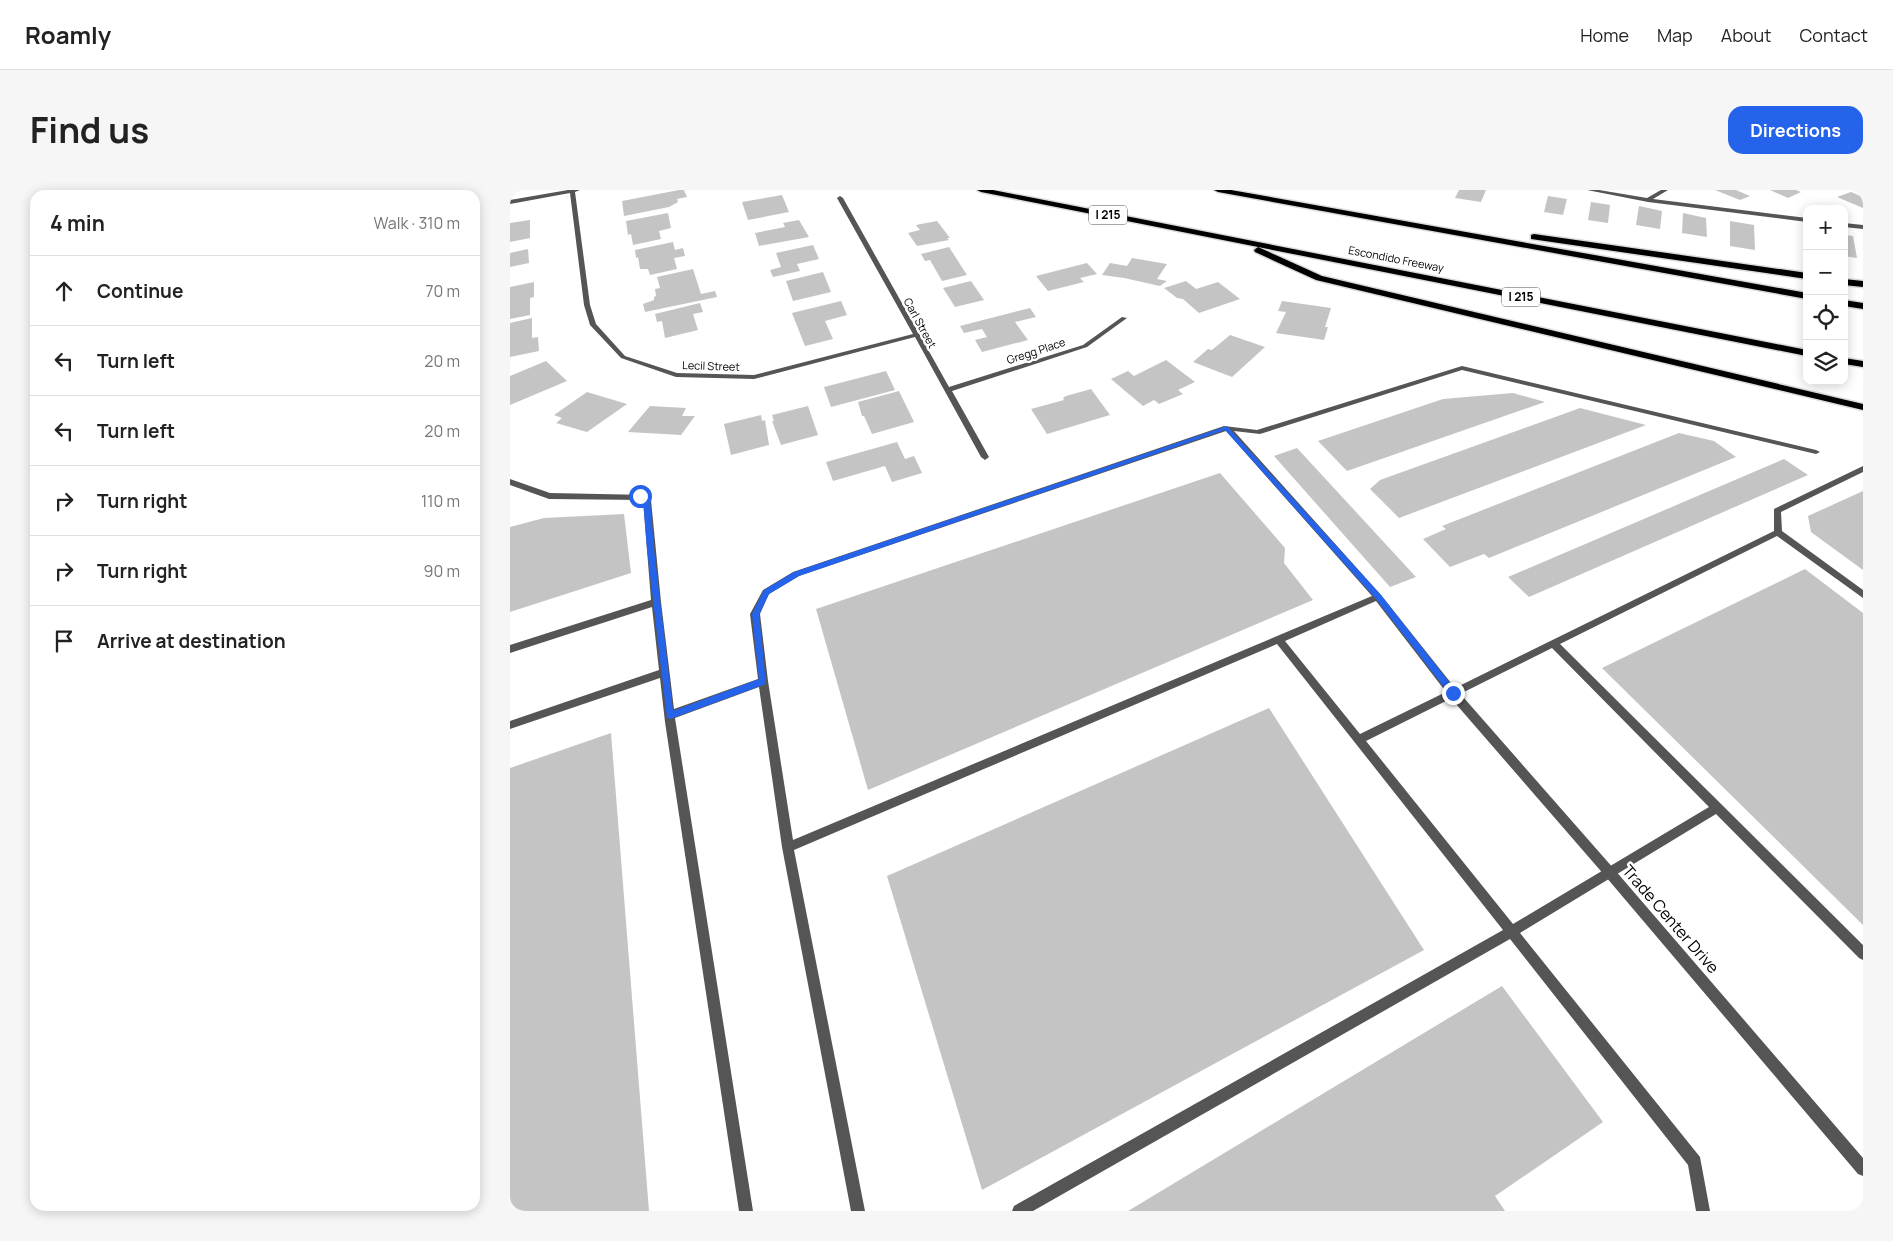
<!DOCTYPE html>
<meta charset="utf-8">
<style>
body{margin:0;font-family:Manrope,sans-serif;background:#f6f6f6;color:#222}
.controls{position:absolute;right:15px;top:15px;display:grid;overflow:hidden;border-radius:10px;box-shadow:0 2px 12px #0003}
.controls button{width:45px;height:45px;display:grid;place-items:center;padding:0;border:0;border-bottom:1px solid #e0e0e0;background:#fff;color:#222;font:25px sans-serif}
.stop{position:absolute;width:15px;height:15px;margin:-11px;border:4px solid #2563eb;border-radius:50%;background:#fff}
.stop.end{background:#2563eb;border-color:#fff;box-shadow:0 1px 5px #0008}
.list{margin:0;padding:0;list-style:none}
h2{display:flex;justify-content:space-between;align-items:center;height:65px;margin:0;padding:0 20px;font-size:21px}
h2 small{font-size:16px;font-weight:400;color:#767676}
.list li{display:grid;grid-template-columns:32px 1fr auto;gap:15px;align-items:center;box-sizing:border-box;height:70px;padding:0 20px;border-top:1px solid #e0e0e0}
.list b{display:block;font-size:19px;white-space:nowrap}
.list em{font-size:16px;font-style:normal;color:#767676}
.icon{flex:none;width:28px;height:28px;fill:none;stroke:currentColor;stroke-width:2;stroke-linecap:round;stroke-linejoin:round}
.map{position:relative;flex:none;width:1353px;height:1021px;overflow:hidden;border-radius:15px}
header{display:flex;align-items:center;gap:30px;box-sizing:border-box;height:70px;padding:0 25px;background:#fff;border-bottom:1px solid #e0e0e0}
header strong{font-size:24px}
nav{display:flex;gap:28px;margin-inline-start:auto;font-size:18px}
.intro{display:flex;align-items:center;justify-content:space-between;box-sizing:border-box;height:120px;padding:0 30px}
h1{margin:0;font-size:35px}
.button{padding:12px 22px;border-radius:15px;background:#2563eb;color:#fff;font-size:18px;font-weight:700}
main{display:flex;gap:30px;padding:0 30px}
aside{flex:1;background:#fff;border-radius:15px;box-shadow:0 2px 12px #0003}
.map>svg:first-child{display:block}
.building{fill:#c4c4c4}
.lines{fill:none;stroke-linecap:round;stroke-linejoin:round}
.motorway-casing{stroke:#dbdbdb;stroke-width:3}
.service{fill:#555;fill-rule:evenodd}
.minor{fill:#555;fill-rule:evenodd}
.motorway{fill:#000;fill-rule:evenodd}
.route{fill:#2563eb}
.labels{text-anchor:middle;stroke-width:5;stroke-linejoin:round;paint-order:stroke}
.far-street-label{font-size:11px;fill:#000;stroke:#fff}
.shield{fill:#fff;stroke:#4c4c4c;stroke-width:1}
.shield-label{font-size:12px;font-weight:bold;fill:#000}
.near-street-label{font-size:16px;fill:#000;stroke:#fff}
</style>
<header>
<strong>Roamly</strong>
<nav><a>Home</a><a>Map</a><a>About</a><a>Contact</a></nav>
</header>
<div class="intro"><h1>Find us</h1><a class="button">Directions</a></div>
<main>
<aside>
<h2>4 min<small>Walk · 310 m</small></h2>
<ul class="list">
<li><svg class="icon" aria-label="ahead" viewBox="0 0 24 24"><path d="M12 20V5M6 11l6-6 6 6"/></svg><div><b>Continue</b></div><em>70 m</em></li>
<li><svg class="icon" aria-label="left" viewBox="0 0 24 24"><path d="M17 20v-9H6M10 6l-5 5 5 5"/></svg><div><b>Turn left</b></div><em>20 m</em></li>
<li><svg class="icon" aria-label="left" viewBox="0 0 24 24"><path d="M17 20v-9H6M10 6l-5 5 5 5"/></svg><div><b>Turn left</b></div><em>20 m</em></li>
<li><svg class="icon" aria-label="right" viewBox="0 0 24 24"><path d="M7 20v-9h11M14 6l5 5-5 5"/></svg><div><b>Turn right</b></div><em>110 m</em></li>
<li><svg class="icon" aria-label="right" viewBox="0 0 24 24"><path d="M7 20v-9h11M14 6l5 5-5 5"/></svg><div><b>Turn right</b></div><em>90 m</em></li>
<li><svg class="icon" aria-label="arrive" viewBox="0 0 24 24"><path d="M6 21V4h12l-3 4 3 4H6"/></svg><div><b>Arrive at destination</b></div></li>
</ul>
</aside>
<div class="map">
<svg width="1353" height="1021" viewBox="0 0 1353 1021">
<rect width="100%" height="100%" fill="#fff"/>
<g class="building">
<polygon points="169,0 174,0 177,7 167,9 168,12 159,17 114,26 112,11"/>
<polygon points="949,0 976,0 971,12 945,8"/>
<polygon points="1205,0 1226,0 1240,6 1230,10"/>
<polygon points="1260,0 1286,0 1291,2 1278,8"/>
<polygon points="1341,2 1353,7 1353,18 1327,7"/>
<polygon points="272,5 279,22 238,30 232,12"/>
<polygon points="1038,6 1057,9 1053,25 1034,22"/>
<polygon points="1081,12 1100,15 1098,33 1078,30"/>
<polygon points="1129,16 1152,21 1150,39 1126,35"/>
<polygon points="158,23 161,38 149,41 151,49 123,55 121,44 118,45 116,31"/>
<polygon points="1173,23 1196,28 1197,47 1172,43"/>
<polygon points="20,30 20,48 0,52 0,33"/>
<polygon points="289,30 299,47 249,56 245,43 275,37 273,33"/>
<polygon points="427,31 440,48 437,48 439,50 407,56 398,43 410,40 406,35"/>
<polygon points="1220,31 1244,35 1245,60 1220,56"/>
<polygon points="1334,45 1343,46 1347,68 1334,66"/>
<polygon points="163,52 165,60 173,58 175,66 164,68 167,79 140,85 138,79 130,79 128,67 126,68 125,60"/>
<polygon points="303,55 309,69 287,74 290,81 263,87 260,80 271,77 266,63"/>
<polygon points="439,57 457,85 432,91 420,70 415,71 411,64"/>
<polygon points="18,59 19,73 0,77 0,63"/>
<polygon points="622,68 657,74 647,89 657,91 650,96 614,88 592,85 600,73 617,76"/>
<polygon points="577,73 587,84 570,88 574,92 538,101 526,86"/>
<polygon points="183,79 191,104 205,101 207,107 135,122 133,114 144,110 144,107 146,106 145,99 150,98 147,87"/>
<polygon points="313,82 321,102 283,111 276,91"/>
<polygon points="461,91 474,110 445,117 433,98"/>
<polygon points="676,91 686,99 708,92 730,109 689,123 673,109 667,108 654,98"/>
<polygon points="24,92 24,107 20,108 20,125 0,129 0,97"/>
<polygon points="331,111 337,125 315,131 323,149 295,156 282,123"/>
<polygon points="772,111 821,118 815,137 818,137 814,150 766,143 776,122 768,121"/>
<polygon points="190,113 193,122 183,124 188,140 155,148 152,131 147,132 145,124"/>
<polygon points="520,118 526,127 505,132 518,150 472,162 465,150 477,147 472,139 454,143 450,136"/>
<polygon points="22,128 22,148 28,147 29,161 0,167 0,133"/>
<polygon points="720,145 755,157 722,187 683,172 698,159 702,160"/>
<polygon points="656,170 685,192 668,200 673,204 649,214 644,210 633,216 601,189 618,181 624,186"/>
<polygon points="36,171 57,191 0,215 0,186"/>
<polygon points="376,181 385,200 321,217 314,197"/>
<polygon points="581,199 600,225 537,244 521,219 554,210 553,208 556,206"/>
<polygon points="389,201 404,232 362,244 354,226 352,226 348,212"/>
<polygon points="77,202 117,214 77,242 46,233 52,228 44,225"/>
<polygon points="1003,203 1035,212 837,281 808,251 933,209"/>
<polygon points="140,216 176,218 172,226 185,226 171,245 118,242"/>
<polygon points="298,216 308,245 271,255 262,231 264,231 262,225"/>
<polygon points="1070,218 1136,235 889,328 860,299 870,290"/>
<polygon points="251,225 252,231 255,230 259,255 221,265 214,234"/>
<polygon points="1169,243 1204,251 1226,267 979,368 974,364 940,377 913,349 936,339 932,336"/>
<polygon points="387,252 395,269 404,266 412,283 382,292 375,276 323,291 316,272"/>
<polygon points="787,258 906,387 880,397 764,266"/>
<polygon points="1274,269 1298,285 1019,407 998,387"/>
<polygon points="710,283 775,358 774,373 803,410 358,600 306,419"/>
<polygon points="1353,301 1353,380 1301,342 1298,326"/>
<polygon points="114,324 121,383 0,422 0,337 34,328"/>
<polygon points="1295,379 1353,423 1353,735 1092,478"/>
<polygon points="759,518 914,760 472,1000 377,686"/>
<polygon points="101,543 139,1021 0,1021 0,578"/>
<polygon points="992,796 1093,932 985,1006 995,1021 618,1021"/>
</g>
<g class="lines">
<g class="motorway-casing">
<g id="motorway">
<polygon points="467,0 483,0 1297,160 1297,166 471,2"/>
<polygon points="704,0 721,0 1297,103 1297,109 708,2"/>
<polygon points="1024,44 1297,83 1297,89 1021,49 1021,45"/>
<polygon points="748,57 812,86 1353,214 1353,220 806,90 745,62 744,60"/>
<polygon points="1334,89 1353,91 1353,97 1334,95"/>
<polygon points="1334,110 1353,113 1353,119 1334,116"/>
<polygon points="1334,168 1353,171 1353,177 1334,174"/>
</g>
</g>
<g class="service">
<polygon points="1077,0 1089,0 1137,8 1151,0 1158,0 1143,9 1297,28 1297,32 1138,12"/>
<polygon points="1334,33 1353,35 1353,39 1334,37"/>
<path d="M952 176 1306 260 1310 262 1306 264 952 180 750 244 724 241 871 405 945 498 1264 341V319L1353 276V282L1271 322 1272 341 1353 400V408L1267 346 1050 454 1353 755V770L1349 768 1206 624 1010 743 1190 967 1200 1021H1186L1178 975 1000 749 523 1021H502L504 1016 993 740 767 454 284 660 355 1021H341L272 657 249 497 165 528 243 1021H229L155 532 150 488 0 539V531L149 480 142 417 0 463V455L141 410 133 310 39 309 0 295V289L40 303 138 305 141 310 151 412 164 519 248 489 240 424 253 400 283 382 714 236 747 240ZM716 241 862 406 283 650 258 491 250 424 259 404 289 386ZM866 411 936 502 850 544 775 451ZM1042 458 1199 617 1003 734 856 551Z"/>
</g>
<g class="minor">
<polygon points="58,0 70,0 65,2 80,115 86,134 115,166 167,183 244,185 403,144 327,8 330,6 333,8 439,197 573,155 612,127 617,128 577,157 442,201 479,267 475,270 471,267 405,147 244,189 166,187 111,168 80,135 74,115 60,3 0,14 0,10"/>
<polygon points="943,499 947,500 1104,679 1353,968 1353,986 1348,984 1096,687 939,506 938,503 939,500"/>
</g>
<use href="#motorway" class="motorway"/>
</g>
<polygon class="route" points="717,236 871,405 946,501 946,505 940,505 866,409 715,240 289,386 259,404 249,424 256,494 160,529 157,528 137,359 133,310 128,308 128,305 137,306 140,310 144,359 163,521 249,489 242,424 254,400 284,382"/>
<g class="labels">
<g class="far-street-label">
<text transform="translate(886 69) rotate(11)" y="4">Escondido Freeway</text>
<text transform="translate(410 133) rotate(61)" y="4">Carl Street</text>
<text transform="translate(526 161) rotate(-18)" y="4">Gregg Place</text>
<text transform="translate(201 176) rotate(2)" y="4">Lecil Street</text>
</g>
<g class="shield">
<rect x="579" y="15.5" width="38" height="19" rx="4"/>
<rect x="992" y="97.5" width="38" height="19" rx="4"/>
</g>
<g class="shield-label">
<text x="598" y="29">I 215</text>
<text x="1011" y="111">I 215</text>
</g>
<g class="near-street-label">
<text transform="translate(1161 729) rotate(49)" y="6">Trade Center Drive</text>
</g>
</g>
</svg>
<div class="controls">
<button>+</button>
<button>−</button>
<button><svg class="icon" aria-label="locate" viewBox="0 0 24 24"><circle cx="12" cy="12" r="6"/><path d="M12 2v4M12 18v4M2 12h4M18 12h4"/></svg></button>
<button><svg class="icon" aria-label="layers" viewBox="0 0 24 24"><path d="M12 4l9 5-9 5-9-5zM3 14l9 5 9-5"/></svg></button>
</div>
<div class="stop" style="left:130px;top:306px"></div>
<div class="stop end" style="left:943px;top:503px"></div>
</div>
</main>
